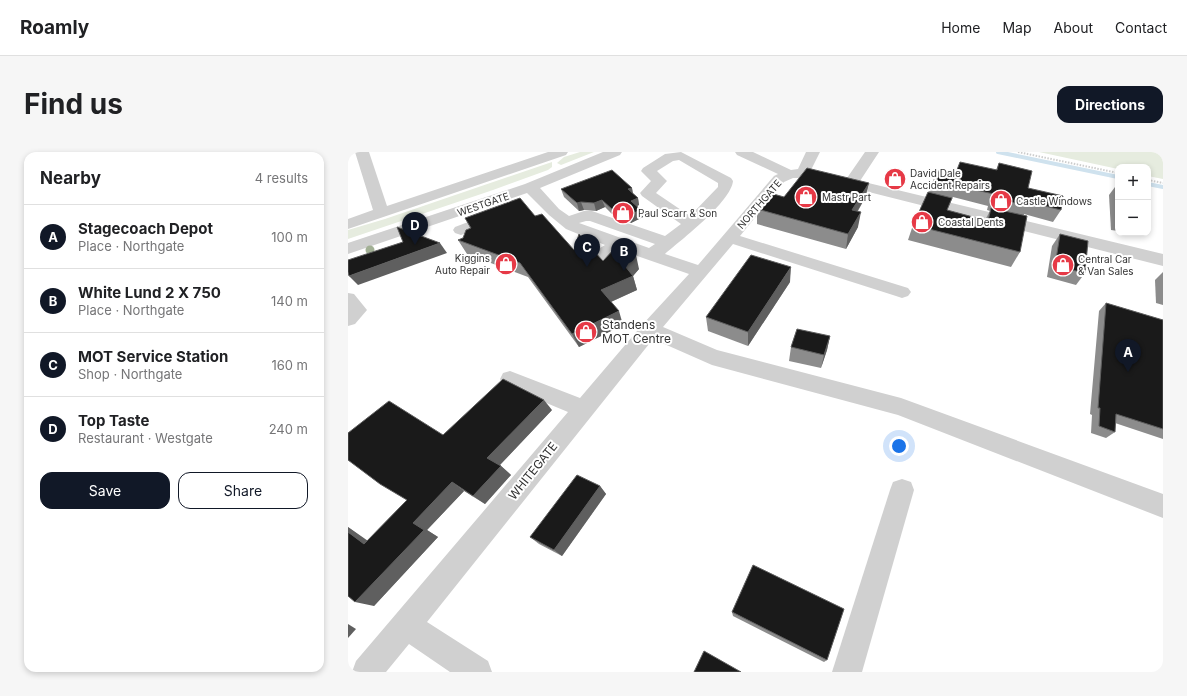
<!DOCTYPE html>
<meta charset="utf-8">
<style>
body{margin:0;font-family:Inter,sans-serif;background:#f6f6f6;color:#202124}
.controls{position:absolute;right:12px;top:12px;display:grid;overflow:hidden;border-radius:8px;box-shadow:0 2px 6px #0003}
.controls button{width:36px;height:36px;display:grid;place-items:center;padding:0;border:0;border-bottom:1px solid #e0e0e0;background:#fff;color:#202124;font:20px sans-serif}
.you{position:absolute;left:551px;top:294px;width:14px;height:14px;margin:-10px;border:3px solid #fff;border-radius:50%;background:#1a73e8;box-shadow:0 0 0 6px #1a73e833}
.badge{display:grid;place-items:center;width:26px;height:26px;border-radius:50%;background:#111827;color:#fff;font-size:13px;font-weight:700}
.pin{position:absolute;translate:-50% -33px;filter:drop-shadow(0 1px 2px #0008)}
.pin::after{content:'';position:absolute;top:21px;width:14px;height:12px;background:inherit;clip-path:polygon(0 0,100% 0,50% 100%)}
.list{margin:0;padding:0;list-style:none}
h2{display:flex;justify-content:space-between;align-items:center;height:52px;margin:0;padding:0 16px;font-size:17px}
h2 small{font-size:13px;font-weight:400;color:#757577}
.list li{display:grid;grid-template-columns:26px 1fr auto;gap:12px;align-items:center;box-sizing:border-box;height:64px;padding:0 16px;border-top:1px solid #e0e0e0}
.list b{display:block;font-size:15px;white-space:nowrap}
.list p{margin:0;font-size:13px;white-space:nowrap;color:#757577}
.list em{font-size:13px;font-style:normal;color:#757577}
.actions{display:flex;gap:8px;padding:12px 16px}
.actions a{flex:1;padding:9px 0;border:1px solid #111827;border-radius:12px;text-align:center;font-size:14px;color:#111827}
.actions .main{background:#111827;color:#fff}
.map{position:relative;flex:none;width:815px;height:520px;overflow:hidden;border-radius:12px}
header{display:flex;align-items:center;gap:24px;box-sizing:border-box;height:56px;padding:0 20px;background:#fff;border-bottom:1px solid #e0e0e0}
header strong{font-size:19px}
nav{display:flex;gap:22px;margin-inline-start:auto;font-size:14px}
.intro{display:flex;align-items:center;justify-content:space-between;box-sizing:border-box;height:96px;padding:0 24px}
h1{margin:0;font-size:28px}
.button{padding:10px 18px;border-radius:12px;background:#111827;color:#fff;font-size:14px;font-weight:700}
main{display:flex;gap:24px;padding:0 24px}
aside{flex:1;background:#fff;border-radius:12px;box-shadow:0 2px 6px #0003}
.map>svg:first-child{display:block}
.green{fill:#e6ecdf}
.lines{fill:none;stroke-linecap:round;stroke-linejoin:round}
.stream{stroke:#cfe2ee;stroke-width:4}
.path{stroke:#cdcdcd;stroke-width:2;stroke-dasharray:1.5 1.5;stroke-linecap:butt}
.minor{fill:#d0d0d0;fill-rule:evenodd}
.tree{fill:#a2b095}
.wall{fill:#8c8c8c;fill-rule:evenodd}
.shaded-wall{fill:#5f5f5f}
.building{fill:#1a1a1a;stroke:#5f5f5f}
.labels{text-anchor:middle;stroke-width:4;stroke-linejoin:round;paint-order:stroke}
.far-poi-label{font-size:10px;fill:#333;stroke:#fff;text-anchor:start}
.far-street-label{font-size:10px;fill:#333;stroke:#fff}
.poi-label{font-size:12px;fill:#333;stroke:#fff;text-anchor:start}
.street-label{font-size:12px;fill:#333;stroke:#fff}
</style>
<header>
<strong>Roamly</strong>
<nav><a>Home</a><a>Map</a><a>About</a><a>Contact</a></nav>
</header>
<div class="intro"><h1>Find us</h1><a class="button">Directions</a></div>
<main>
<aside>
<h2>Nearby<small>4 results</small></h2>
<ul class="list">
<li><span class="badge">A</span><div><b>Stagecoach Depot</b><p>Place · Northgate</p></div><em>100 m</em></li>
<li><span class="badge">B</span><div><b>White Lund 2 X 750</b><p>Place · Northgate</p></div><em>140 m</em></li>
<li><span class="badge">C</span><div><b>MOT Service Station</b><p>Shop · Northgate</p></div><em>160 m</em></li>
<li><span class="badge">D</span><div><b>Top Taste</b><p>Restaurant · Westgate</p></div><em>240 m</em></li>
</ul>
<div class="actions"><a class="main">Save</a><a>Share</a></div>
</aside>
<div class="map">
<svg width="815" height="520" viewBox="0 0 815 520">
<rect width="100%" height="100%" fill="#fff"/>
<g class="green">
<polygon points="232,0 246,0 213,13 209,11 216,5"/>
<polygon points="691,0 815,0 815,27 800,24 800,15 770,15 770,17"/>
<polygon points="204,10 204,15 200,18 145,38 0,87 0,78 37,67"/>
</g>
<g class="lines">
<g class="stream">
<polyline points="650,0 770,25"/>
<polyline points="800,32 815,35"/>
</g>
<g class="path">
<polyline points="670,0 770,21"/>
<polyline points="800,28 815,31"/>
</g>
<g class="minor">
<polygon points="7,0 21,0 39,54 200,0 220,0 218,3 0,77 0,67 25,58"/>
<path d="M255 0H274L272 3 192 36 211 57 221 64 236 59H244L317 84 333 72 294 44 292 41 303 29 293 19 295 16 317 2 333 0 383 26 385 29C383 50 333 88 317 102L350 113 426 24 430 22 389 3 387 0H405L443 18 450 17 458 0H472L463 18 499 26 517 0H531L512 29 815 102V114L473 28 452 26H445L436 30 392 84 560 136 563 140 560 144 554 146 548 144 385 92 315 175 369 198 553 246 815 342V366L550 263 364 213 305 187 79 470 140 509 144 520H102L61 492 38 520H4L8 509 220 260 155 233 152 227 155 221 162 219 232 246 295 172 341 122 272 98C264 106 251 114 240 111L237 107 240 103 257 93 218 77 201 63 179 41 0 102V91L177 32ZM331 8 370 31V35L342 64 308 41 319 29 309 19 325 9ZM238 69H242L307 92 301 96 231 71Z"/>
<polygon points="149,59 155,61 157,64 155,67 113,83 107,81 105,78 107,75"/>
<polygon points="0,141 6,142 19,158 7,172 0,174"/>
<polygon points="554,327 563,330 566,338 514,520 484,520 542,338 545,330"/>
</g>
</g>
<g class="tree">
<circle cx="68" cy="82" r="4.5"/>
<circle cx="22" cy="98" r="4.5"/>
</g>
<g class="wall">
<path d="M651 11 680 36 713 58 705 70 676 62 672 100 663 115 560 88 565 73 581 40 584 32 607 23 648 18ZM605 45 640 54 639 58 642 59 637 68 599 58Z"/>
<polygon points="521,31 517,46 510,59 510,75 498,97 409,72 409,57 436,45"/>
<polygon points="770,31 770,79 763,78 761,43"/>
<polygon points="284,36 285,42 290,46 291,53 289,54 295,65 283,71 267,65 257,55 248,59 236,58 231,59 216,45 213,37"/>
<polygon points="187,64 226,98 235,87 239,98 255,109 291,117 285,124 289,138 263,150 275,173 231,195 180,125 119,102 110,88 115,86 122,76 117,66"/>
<polygon points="779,81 790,81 789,83"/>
<polygon points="712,82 737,121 728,133 699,125 704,94"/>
<polygon points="815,120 815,153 808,151 807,128"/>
<polygon points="442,130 400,194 360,179 358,165"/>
<polygon points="758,151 815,168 815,287 767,271 767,280 758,286 743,281 744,263 742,262 751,159"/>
<polygon points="482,184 479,198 473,216 441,209 443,195"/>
<polygon points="204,258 152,313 163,323 137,352 116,339 79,378 90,385 26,454 0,375 19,389 59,348 95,283"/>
<polygon points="252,334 258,342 214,404 191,392 182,385"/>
<polygon points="384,460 479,508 476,510 385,464"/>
</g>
<g class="shaded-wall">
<polygon points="521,31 517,46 501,73 504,58"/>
<polygon points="284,36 285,43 280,37"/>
<polygon points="290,46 291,53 285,56 283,49"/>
<polygon points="254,48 257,55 248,59 246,51"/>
<polygon points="233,50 236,58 231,59 229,51"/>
<polygon points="293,58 295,65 283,71 281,63"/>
<polygon points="513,60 510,75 498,97 500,82"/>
<polygon points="235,87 240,101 236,107 230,93"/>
<polygon points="92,91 99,101 10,133 1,124"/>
<polygon points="288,103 291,117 285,124 289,138 258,152 253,138"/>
<polygon points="443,115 442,130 400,194 400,180"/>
<polygon points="271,159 275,173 231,195 224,182"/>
<polygon points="482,184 479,198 473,216 476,203"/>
<polygon points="196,248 204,258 150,315 139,306"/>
<polygon points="153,314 163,323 137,352 125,344"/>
<polygon points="104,330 116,339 79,378 90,385 26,454 7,450 65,371"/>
<polygon points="252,334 258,342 214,404 206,398"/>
<polygon points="0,375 33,398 16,392 0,380"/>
<polygon points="0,472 8,477 0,486"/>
</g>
<g class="building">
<polygon points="612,10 649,18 651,11 684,19 680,36 715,44 713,58 681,50 680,54 645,46 646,42 609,34 608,38 584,32 590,19 607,23"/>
<polygon points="459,16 521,31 504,58 513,60 500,82 409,57 422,41 436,45"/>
<polygon points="264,18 284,36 280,37 290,46 283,49 293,58 281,63 265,58 254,48 246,51 233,50 229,51 213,37"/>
<polygon points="580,40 604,46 599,58 640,69 643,56 679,64 672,100 565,73"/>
<polygon points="172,46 187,64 194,62 226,98 231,82 235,87 230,93 233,98 245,98 255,109 267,96 288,103 277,114 285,124 253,138 271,159 224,182 172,111 110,88 115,86 118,78 123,76 117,66"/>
<polygon points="49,75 92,91 1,124 0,120 0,108 55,90"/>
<polygon points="712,82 740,89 737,121 707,114"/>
<polygon points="403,103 443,115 400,180 358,165"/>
<polygon points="758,151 815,168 815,277 768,262 767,280 751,274 752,256 750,256"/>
<polygon points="449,177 482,184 476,203 443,195"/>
<polygon points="155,227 196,248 139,306 153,314 125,344 104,330 65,371 76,378 7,450 0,444 0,380 16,392 59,348 32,332 0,308 0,281 41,249 95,283"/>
<polygon points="229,323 252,334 206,398 182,385"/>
<polygon points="405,413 496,457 479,508 384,460"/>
<polygon points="356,499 393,520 346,520"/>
</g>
<defs>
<g id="shop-disc" transform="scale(1.15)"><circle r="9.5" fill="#e63946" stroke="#fff"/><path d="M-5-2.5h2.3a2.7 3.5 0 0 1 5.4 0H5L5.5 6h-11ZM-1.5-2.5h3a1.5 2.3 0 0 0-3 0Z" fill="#fff"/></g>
</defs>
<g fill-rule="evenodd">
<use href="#shop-disc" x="547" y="27"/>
<use href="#shop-disc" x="458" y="45"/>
<use href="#shop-disc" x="653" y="49"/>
<use href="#shop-disc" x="275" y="61"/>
<use href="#shop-disc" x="574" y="70"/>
<use href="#shop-disc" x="158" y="112"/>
<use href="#shop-disc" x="715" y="113"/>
<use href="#shop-disc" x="238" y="180"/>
</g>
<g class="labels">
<g class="far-poi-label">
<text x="562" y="25">David Dale<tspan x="562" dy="12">Accident Repairs</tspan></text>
<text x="474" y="49">Mastr Part</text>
<text x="668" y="53">Castle Windows</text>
<text x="290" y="65">Paul Scarr &amp; Son</text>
<text x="590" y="74">Coastal Dents</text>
<text x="142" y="110" text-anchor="end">Kiggins<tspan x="142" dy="12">Auto Repair</tspan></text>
<text x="730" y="111">Central Car<tspan x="730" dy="12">&amp; Van Sales</tspan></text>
</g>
<g class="far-street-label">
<text transform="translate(135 52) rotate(-19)" y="4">WESTGATE</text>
<text transform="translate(411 52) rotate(-49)" y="4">NORTHGATE</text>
</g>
<g class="poi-label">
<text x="254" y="177">Standens<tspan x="254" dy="14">MOT Centre</tspan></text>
</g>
<g class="street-label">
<text transform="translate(185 319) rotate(-51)" y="4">WHITEGATE</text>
</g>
</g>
</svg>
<div class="controls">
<button>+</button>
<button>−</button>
</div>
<div class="you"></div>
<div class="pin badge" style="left:780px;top:220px">A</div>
<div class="pin badge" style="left:276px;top:119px">B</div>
<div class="pin badge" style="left:239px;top:115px">C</div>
<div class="pin badge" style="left:67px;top:93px">D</div>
</div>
</main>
